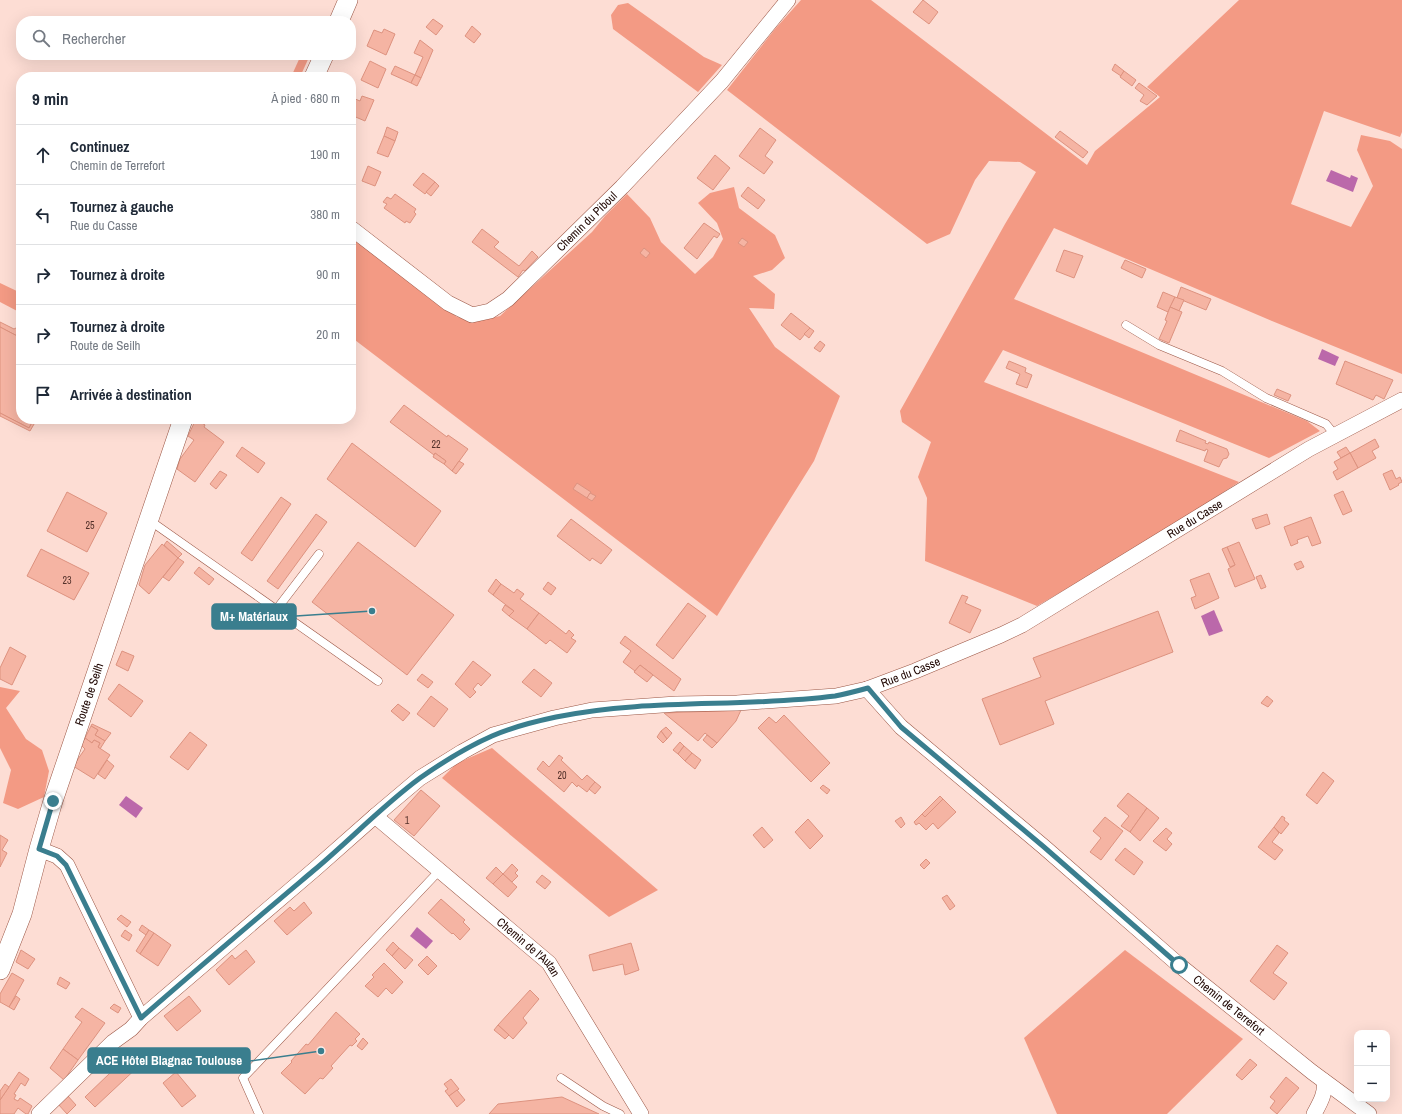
<!DOCTYPE html>
<html lang="fr">
<meta charset="utf-8">
<style>
body{margin:0;font-family:"Archivo Narrow",sans-serif;background:#f6f6f7;color:#1f2937}
.controls{position:absolute;right:12px;bottom:12px;display:grid;overflow:hidden;border-radius:8px;box-shadow:0 4px 16px #0002}
.controls button{width:36px;height:36px;display:grid;place-items:center;padding:0;border:0;border-bottom:1px solid #e0e1e3;background:#fff;color:#1f2937;font:20px sans-serif}
.stop{position:absolute;width:12px;height:12px;margin:-9px;border:3px solid #3a7e8e;border-radius:50%;background:#fff}
.stop.end{background:#3a7e8e;border-color:#fff;box-shadow:0 1px 4px #0008}
.list{margin:0;padding:0;list-style:none}
h2{display:flex;justify-content:space-between;align-items:center;height:52px;margin:0;padding:0 16px;font-size:17px}
h2 small{font-size:13px;font-weight:400;color:#747a83}
.list li{display:grid;grid-template-columns:26px 1fr auto;gap:12px;align-items:center;box-sizing:border-box;height:60px;padding:0 16px;border-top:1px solid #e0e1e3}
.list b{display:block;font-size:15px;white-space:nowrap}
.list p{margin:0;font-size:13px;white-space:nowrap;color:#747a83}
.list em{font-size:13px;font-style:normal;color:#747a83}
.icon{flex:none;width:22px;height:22px;fill:none;stroke:currentColor;stroke-width:2;stroke-linecap:round;stroke-linejoin:round}
.map{position:relative;flex:none;width:1402px;height:1114px;overflow:hidden}
.search{position:absolute;background:#fff;box-shadow:0 4px 16px #0002;left:16px;top:16px;width:340px;height:44px;display:flex;align-items:center;gap:10px;box-sizing:border-box;padding:0 14px;border-radius:16px;color:#747a83;font-size:15px}
.panel{position:absolute;background:#fff;box-shadow:0 4px 16px #0002;left:16px;top:72px;width:340px;height:352px;border-radius:16px}
.map>svg:first-child{display:block}
.green{fill:#f39a84}
.water{fill:#bb68aa}
.building{fill:#f5b4a3;stroke:#dd927f}
.lines{fill:none;stroke-linecap:round;stroke-linejoin:round}
.service-casing{stroke:#9b5645;stroke-width:9}
.minor-casing{stroke:#9b5645;stroke-width:16}
.tertiary-casing{stroke:#9b5645;stroke-width:20}
.service{stroke:#fff;stroke-width:8}
.minor{stroke:#fff;stroke-width:15}
.tertiary{stroke:#fff;stroke-width:19}
.route{stroke:#3a7e8e;stroke-width:5}
.labels{text-anchor:middle;stroke-width:3.5;stroke-linejoin:round;paint-order:stroke}
.number-label{font-size:10px;fill:#54312a}
.street-label{font-size:12px;fill:#1e0501;stroke:#ffeeea}
.leader{fill:none;stroke:#3a7e8e;stroke-width:1.5}
.callout-dot{fill:#3a7e8e;stroke:#ffeeea;stroke-width:1.5}
.callout{fill:#3a7e8e;stroke:#3a7e8e;stroke-width:1.5}
.callout-label{font-size:13px;text-anchor:middle;font-weight:bold;fill:#fff}
</style>
<div class="map">
<svg width="1402" height="1114" viewBox="0 0 1402 1114">
<rect width="100%" height="100%" fill="#fdddd4"/>
<g class="green">
<polygon points="801,0 871,0 1087,165 1095,151 1160,97 1147,87 1239,0 1402,0 1402,132 1400,137 1324,111 1291,204 1351,227 1373,186 1357,150 1361,135 1390,141 1402,149 1402,374 1272,321 1054,228 1014,299 1307,421 1320,431 1269,458 1003,350 984,382 1239,482 1152,539 1037,606 925,561 927,498 918,477 931,442 902,422 900,411 1005,224 1036,172 1020,162 989,161 975,180 950,234 927,244 727,90 775,29"/>
<polygon points="628,3 704,57 722,65 698,92 613,29 611,15 618,5"/>
<polygon points="301,55 310,55 300,77 291,77"/>
<polygon points="734,187 739,208 775,235 785,258 772,270 753,276 775,294 774,309 749,308 775,347 840,396 814,461 717,616 351,337 351,235 457,317 480,321 500,316 592,232 605,216 627,194 650,218 661,242 695,274 713,257 723,239 717,223 698,203 710,193"/>
<polygon points="0,283 21,293 21,313 0,302"/>
<polygon points="0,687 20,691 6,708 26,739 42,750 49,771 44,797 18,809 3,803 11,770 0,748"/>
<polygon points="492,748 658,890 609,917 442,778 457,763"/>
<polygon points="1125,950 1243,1039 1167,1114 1057,1114 1024,1038"/>
</g>
<g class="water">
<polygon points="1331,170 1350,178 1351,175 1358,178 1353,192 1326,181"/>
<polygon points="1322,349 1339,357 1335,366 1318,359"/>
<polygon points="1214,610 1223,631 1209,636 1201,616"/>
<polygon points="126,796 143,808 136,818 119,805"/>
<polygon points="417,927 433,941 426,949 410,936"/>
</g>
<g class="building">
<polygon points="923,0 938,12 929,24 913,12"/>
<polygon points="433,19 443,26 436,35 426,27"/>
<polygon points="472,26 481,34 474,43 465,36"/>
<polygon points="384,29 395,34 386,55 367,46 374,30 382,33"/>
<polygon points="420,40 433,50 421,78 415,75 423,57 414,53"/>
<polygon points="370,61 386,69 378,88 361,80"/>
<polygon points="1115,64 1124,71 1121,76 1112,70"/>
<polygon points="395,66 415,75 411,83 391,74"/>
<polygon points="1124,71 1136,80 1132,86 1120,77"/>
<polygon points="415,75 421,78 417,86 411,83"/>
<polygon points="1139,83 1157,96 1147,105 1140,101 1144,95 1135,88"/>
<polygon points="362,96 374,100 365,121 351,115 351,103 353,98 360,101"/>
<polygon points="387,127 398,132 395,141 384,136"/>
<polygon points="760,128 776,140 765,156 773,162 764,174 739,156"/>
<polygon points="1060,131 1088,152 1083,158 1055,137"/>
<polygon points="384,136 395,141 388,157 377,153"/>
<polygon points="715,155 730,168 713,190 697,178"/>
<polygon points="368,166 381,172 375,186 362,181"/>
<polygon points="423,173 435,182 425,194 413,185"/>
<polygon points="435,182 439,186 431,196 426,192"/>
<polygon points="748,187 765,200 758,209 741,196"/>
<polygon points="395,194 416,209 414,212 416,214 410,223 406,221 405,223 384,208 387,204 383,202 387,197 391,199"/>
<polygon points="704,223 720,234 717,238 714,236 697,259 684,248"/>
<polygon points="482,229 499,242 494,247 519,266 532,251 538,257 525,271 523,270 518,277 472,242"/>
<polygon points="742,238 748,242 744,247 738,243"/>
<polygon points="644,248 650,253 646,258 640,253"/>
<polygon points="1064,250 1083,256 1074,278 1056,271"/>
<polygon points="1125,260 1146,269 1142,278 1121,268"/>
<polygon points="1181,287 1211,299 1206,310 1177,298"/>
<polygon points="1163,292 1175,297 1168,312 1157,307"/>
<polygon points="1175,297 1184,300 1179,311 1170,307"/>
<polygon points="1170,307 1182,312 1169,343 1159,339 1167,321 1165,320"/>
<polygon points="791,313 810,328 800,340 781,325"/>
<polygon points="0,322 14,329 16,328 21,330 21,338 0,327"/>
<polygon points="0,327 21,338 21,369 19,372 21,377 21,419 34,419 29,428 0,413"/>
<polygon points="810,328 814,331 809,338 804,334"/>
<polygon points="820,341 825,345 820,352 814,348"/>
<polygon points="1009,361 1026,368 1025,372 1032,375 1027,388 1016,384 1020,374 1006,368"/>
<polygon points="1345,361 1393,380 1384,399 1376,395 1373,400 1336,384"/>
<polygon points="1277,389 1291,395 1288,401 1274,395"/>
<polygon points="404,405 447,437 448,435 468,449 452,471 444,464 446,461 435,453 434,455 390,422"/>
<polygon points="0,413 29,428 34,419 37,419 30,431 0,416"/>
<polygon points="196,419 205,425 204,427 224,442 195,482 177,469 180,459 194,440 188,436"/>
<polygon points="1180,430 1206,441 1205,443 1208,444 1209,442 1227,449 1229,454 1227,458 1223,459 1219,467 1204,461 1208,450 1206,449 1205,451 1176,441"/>
<polygon points="1375,439 1379,447 1372,451 1376,458 1358,468 1350,453"/>
<polygon points="352,443 441,511 415,547 327,479"/>
<polygon points="242,447 265,463 258,473 236,456"/>
<polygon points="1346,447 1350,453 1341,458 1337,452"/>
<polygon points="435,453 446,461 444,464 433,457"/>
<polygon points="1350,453 1358,468 1337,480 1333,472 1338,469 1334,462"/>
<polygon points="459,461 464,464 456,474 452,471"/>
<polygon points="1392,470 1396,479 1400,477 1402,482 1398,484 1399,485 1390,490 1383,474"/>
<polygon points="220,471 227,475 216,489 210,484"/>
<polygon points="577,483 591,492 587,498 573,489"/>
<polygon points="1343,491 1352,511 1343,515 1334,495"/>
<polygon points="67,492 107,513 87,552 47,531"/>
<polygon points="590,493 596,496 592,501 587,498"/>
<polygon points="281,497 291,504 252,561 241,553"/>
<polygon points="316,514 327,522 278,589 267,581"/>
<polygon points="1267,514 1270,524 1256,529 1252,519"/>
<polygon points="1311,517 1321,543 1312,546 1308,536 1297,540 1298,543 1291,546 1284,527"/>
<polygon points="571,519 612,550 601,564 592,558 590,561 557,536"/>
<polygon points="167,541 182,554 178,558 164,545"/>
<polygon points="358,542 454,615 407,675 312,602"/>
<polygon points="1239,542 1255,579 1235,587 1228,569 1235,565 1227,547"/>
<polygon points="162,544 178,558 149,594 139,585 145,565"/>
<polygon points="1227,547 1235,565 1230,567 1222,549"/>
<polygon points="41,549 89,573 74,600 27,576"/>
<polygon points="178,558 184,562 169,581 163,577"/>
<polygon points="1301,561 1304,567 1297,570 1294,564"/>
<polygon points="199,567 214,579 209,585 194,573"/>
<polygon points="1209,573 1219,598 1195,609 1191,598 1196,596 1190,580"/>
<polygon points="1261,575 1266,587 1261,589 1256,577"/>
<polygon points="496,579 501,584 493,595 488,591"/>
<polygon points="548,582 556,588 551,595 543,589"/>
<polygon points="501,584 514,593 517,589 524,594 520,599 539,613 527,629 509,616 514,611 493,595"/>
<polygon points="962,595 968,597 965,603 981,610 970,633 949,623"/>
<polygon points="688,603 706,616 673,659 656,645"/>
<polygon points="505,605 514,611 509,616 502,610"/>
<polygon points="1158,611 1173,652 1045,701 1054,724 1000,745 982,699 1041,677 1033,658"/>
<polygon points="539,613 566,634 569,630 574,635 571,638 576,641 567,653 550,640 546,644 527,629"/>
<polygon points="625,636 681,679 674,691 640,665 635,671 623,662 631,651 620,643"/>
<polygon points="10,647 26,656 12,685 0,679 0,668"/>
<polygon points="122,651 134,656 128,671 116,665"/>
<polygon points="473,661 491,675 481,686 478,683 473,689 476,692 470,698 455,684"/>
<polygon points="640,665 653,675 647,682 634,672"/>
<polygon points="534,669 552,683 541,697 522,682"/>
<polygon points="422,674 433,682 428,688 417,680"/>
<polygon points="119,684 143,701 131,717 108,699"/>
<polygon points="431,696 448,709 434,727 417,714"/>
<polygon points="1267,696 1273,701 1268,707 1261,703"/>
<polygon points="398,704 410,713 403,721 391,711"/>
<polygon points="741,710 736,721 717,743 705,733 698,741 664,713"/>
<polygon points="784,715 830,763 811,782 758,728 769,717 776,723"/>
<polygon points="92,724 111,733 105,741 95,735 98,730 91,726"/>
<polygon points="91,726 98,730 95,735 105,741 100,749 98,747 100,743 94,740 92,743 85,738"/>
<polygon points="666,727 672,733 667,739 661,731"/>
<polygon points="661,731 667,739 663,743 657,737"/>
<polygon points="190,732 207,745 188,770 170,757"/>
<polygon points="707,735 717,743 712,748 703,740"/>
<polygon points="85,738 92,743 94,740 100,743 98,747 110,755 94,779 73,766 85,749 81,745"/>
<polygon points="680,742 684,746 678,754 673,750"/>
<polygon points="684,746 692,753 685,761 678,754"/>
<polygon points="692,753 701,760 695,769 685,761"/>
<polygon points="559,755 563,758 561,760 582,780 587,775 595,782 587,792 578,785 577,787 572,782 564,792 537,769 543,761 549,767"/>
<polygon points="107,760 114,766 105,779 98,774"/>
<polygon points="1323,772 1334,781 1317,804 1306,795"/>
<polygon points="595,782 601,787 595,794 589,789"/>
<polygon points="823,785 830,790 827,794 820,788"/>
<polygon points="421,790 440,806 414,836 394,820"/>
<polygon points="1128,793 1147,808 1130,832 1121,826 1129,816 1117,806"/>
<polygon points="940,796 943,799 925,817 922,814"/>
<polygon points="943,799 956,812 938,829 933,823 926,830 919,823 916,825 914,822 922,814 925,817"/>
<polygon points="1147,808 1159,818 1140,841 1130,832"/>
<polygon points="1282,816 1285,818 1284,820 1289,824 1281,834 1274,827"/>
<polygon points="901,817 905,824 901,828 895,821"/>
<polygon points="1105,817 1123,831 1101,860 1090,852 1101,838 1093,831"/>
<polygon points="808,819 823,836 810,849 795,832"/>
<polygon points="762,827 773,840 764,848 753,835"/>
<polygon points="1274,827 1279,833 1272,842 1283,850 1275,860 1258,847"/>
<polygon points="1166,828 1172,833 1167,839 1172,844 1166,851 1153,841"/>
<polygon points="0,835 8,840 2,850 7,853 0,867"/>
<polygon points="1125,848 1143,862 1134,875 1115,860"/>
<polygon points="926,859 930,863 924,869 920,865"/>
<polygon points="512,864 518,870 515,873 518,876 512,882 503,874"/>
<polygon points="496,867 503,874 493,884 486,878"/>
<polygon points="503,874 517,887 508,897 493,884"/>
<polygon points="542,875 551,882 545,889 536,882"/>
<polygon points="947,895 955,906 950,910 942,898"/>
<polygon points="441,899 465,920 463,922 470,929 460,940 453,933 452,934 428,913"/>
<polygon points="304,902 312,913 287,935 274,921 290,907 294,911"/>
<polygon points="121,915 131,922 127,927 117,919"/>
<polygon points="142,925 149,930 146,935 139,930"/>
<polygon points="125,930 132,935 129,941 121,936"/>
<polygon points="149,930 154,933 140,954 136,951"/>
<polygon points="154,933 171,945 158,966 140,954"/>
<polygon points="393,942 399,948 392,956 386,950"/>
<polygon points="631,943 639,970 625,975 623,964 593,971 589,955"/>
<polygon points="1277,945 1288,953 1273,973 1287,983 1274,1000 1250,981"/>
<polygon points="399,948 413,960 405,969 392,956"/>
<polygon points="21,950 35,959 28,969 16,962"/>
<polygon points="246,950 255,962 229,985 216,970 232,955 235,959"/>
<polygon points="427,956 437,966 428,975 418,965"/>
<polygon points="384,963 403,982 392,994 386,988 378,997 365,986 374,977 372,975"/>
<polygon points="12,973 24,980 9,1007 0,1002 0,994"/>
<polygon points="60,977 70,983 66,989 57,984"/>
<polygon points="530,990 539,999 523,1018 527,1023 513,1039 498,1025"/>
<polygon points="16,996 20,999 14,1010 9,1007"/>
<polygon points="189,996 201,1011 177,1031 164,1016"/>
<polygon points="114,1004 121,1008 118,1013 110,1008"/>
<polygon points="82,1008 105,1023 78,1060 63,1049 82,1022 75,1017"/>
<polygon points="336,1012 360,1034 355,1039 357,1041 352,1046 350,1045 331,1066 333,1068 323,1079 320,1078 305,1094 281,1073 292,1062 291,1061 306,1044 308,1045"/>
<polygon points="498,1025 509,1035 505,1039 494,1030"/>
<polygon points="363,1038 368,1043 362,1050 357,1046"/>
<polygon points="63,1049 78,1060 64,1080 50,1068"/>
<polygon points="134,1050 139,1055 136,1059 141,1064 95,1107 85,1097"/>
<polygon points="1250,1059 1257,1065 1242,1080 1236,1075"/>
<polygon points="19,1072 29,1079 25,1086 21,1083 14,1094 16,1095 14,1099 18,1101 20,1098 32,1106 28,1114 26,1114 18,1108 14,1114 0,1114 0,1100"/>
<polygon points="176,1072 196,1096 182,1107 163,1083"/>
<polygon points="1286,1077 1299,1088 1277,1114 1270,1108 1275,1101 1270,1097"/>
<polygon points="451,1079 459,1089 449,1096 445,1091 448,1089 444,1084"/>
<polygon points="5,1084 9,1087 0,1100 0,1091"/>
<polygon points="457,1090 465,1100 457,1107 449,1096"/>
<polygon points="67,1095 76,1105 67,1114 58,1104"/>
<polygon points="562,1097 599,1114 489,1114 498,1104"/>
</g>
<g class="lines">
<g class="service-casing">
<g id="service">
<polyline points="1126,325 1159,345 1222,371 1266,398 1326,424 1335,435"/>
<polyline points="149,520 378,681"/>
<polyline points="276,610 319,554"/>
<polyline points="561,1078 603,1106 620,1114"/>
<polyline points="259,1114 243,1078 439,871"/>
</g>
</g>
<g class="minor-casing">
<g id="minor">
<path id="s1" d="M351 228 448 303 472 315 490 311 508 299 622 187 722 81 788 0"/>
<path id="s2" d="M867 689 901 727 1044 847 1179 965 1312 1072 1369 1114"/>
<path id="s3" d="M375 816 549 963 641 1114"/>
<polyline points="39,849 57,856 67,865 141,1018"/>
<path id="s4" d="M39 1114 113 1042 131 1029 141 1018 315 869 375 816 420 778 462 752 493 735 554 718 592 710 676 704 737 703 836 696 867 689 915 671 1001 635 1022 625 1309 449 1402 400"/>
<path d="M1314 1114C1320 1103 1326 1093 1324 1081"/>
</g>
</g>
<g class="tertiary-casing">
<g id="tertiary">
<polyline points="339,21 348,0"/>
<polyline points="314,77 324,55"/>
<path id="s5" d="M0 970 22 914 39 849 53 801 183 419"/>
</g>
</g>
<use href="#service" class="service"/>
<use href="#minor" class="minor"/>
<use href="#tertiary" class="tertiary"/>
</g>
<g class="lines">
<path class="route" d="M53 801 39 849 57 856 66 865 141 1018C198 968 255 920 313 871 349 841 382 806 420 778 440 764 469 746 492 736 510 728 537 721 556 717 648 698 742 708 835 696 846 694 857 691 868 688L901 727 1044 847 1179 965"/>
</g>
<g class="labels">
<g class="number-label">
<text x="436" y="448">22</text>
<text x="90" y="529">25</text>
<text x="67" y="584">23</text>
<text x="562" y="779">20</text>
<text x="407" y="824">1</text>
</g>
<g class="street-label">
<text dy="4" stroke="none"><textPath href="#s1" startOffset="300">Chemin du Piboul</textPath></text>
<text dy="4" stroke="none"><textPath href="#s4" startOffset="1342">Rue du Casse</textPath></text>
<text dy="4" stroke="none"><textPath href="#s4" startOffset="1018">Rue du Casse</textPath></text>
<text dy="4" stroke="none"><textPath href="#s5" startOffset="290">Route de Seilh</textPath></text>
<text dy="4" stroke="none"><textPath href="#s3" startOffset="202">Chemin de l'Autan</textPath></text>
<text dy="4" stroke="none"><textPath href="#s2" startOffset="481">Chemin de Terrefort</textPath></text>
</g>
</g>
<path class="leader" d="M372 611L296 616M321 1051L250 1061"/>
<g class="callout-dot">
<circle cx="372" cy="611" r="4"/>
<circle cx="321" cy="1051" r="4"/>
</g>
<g class="callout">
<rect x="212" y="604" width="84" height="25" rx="4"/>
<rect x="88" y="1048" width="162" height="25" rx="4"/>
</g>
<g class="callout-label">
<text x="254" y="621">M+ Matériaux</text>
<text x="169" y="1065">ACE Hôtel Blagnac Toulouse</text>
</g>
</svg>
<div class="controls">
<button>+</button>
<button>−</button>
</div>
<div class="stop" style="left:1179px;top:965px"></div>
<div class="stop end" style="left:53px;top:801px"></div>
<div class="search"><svg class="icon" aria-label="search" viewBox="0 0 24 24"><circle cx="10" cy="10" r="6"/><path d="M15 15l6 6"/></svg>Rechercher</div>
<section class="panel">
<h2>9 min<small>À pied · 680 m</small></h2>
<ul class="list">
<li><svg class="icon" aria-label="ahead" viewBox="0 0 24 24"><path d="M12 20V5M6 11l6-6 6 6"/></svg><div><b>Continuez</b><p>Chemin de Terrefort</p></div><em>190 m</em></li>
<li><svg class="icon" aria-label="left" viewBox="0 0 24 24"><path d="M17 20v-9H6M10 6l-5 5 5 5"/></svg><div><b>Tournez à gauche</b><p>Rue du Casse</p></div><em>380 m</em></li>
<li><svg class="icon" aria-label="right" viewBox="0 0 24 24"><path d="M7 20v-9h11M14 6l5 5-5 5"/></svg><div><b>Tournez à droite</b></div><em>90 m</em></li>
<li><svg class="icon" aria-label="right" viewBox="0 0 24 24"><path d="M7 20v-9h11M14 6l5 5-5 5"/></svg><div><b>Tournez à droite</b><p>Route de Seilh</p></div><em>20 m</em></li>
<li><svg class="icon" aria-label="arrive" viewBox="0 0 24 24"><path d="M6 21V4h12l-3 4 3 4H6"/></svg><div><b>Arrivée à destination</b></div></li>
</ul>
</section>
</div>
